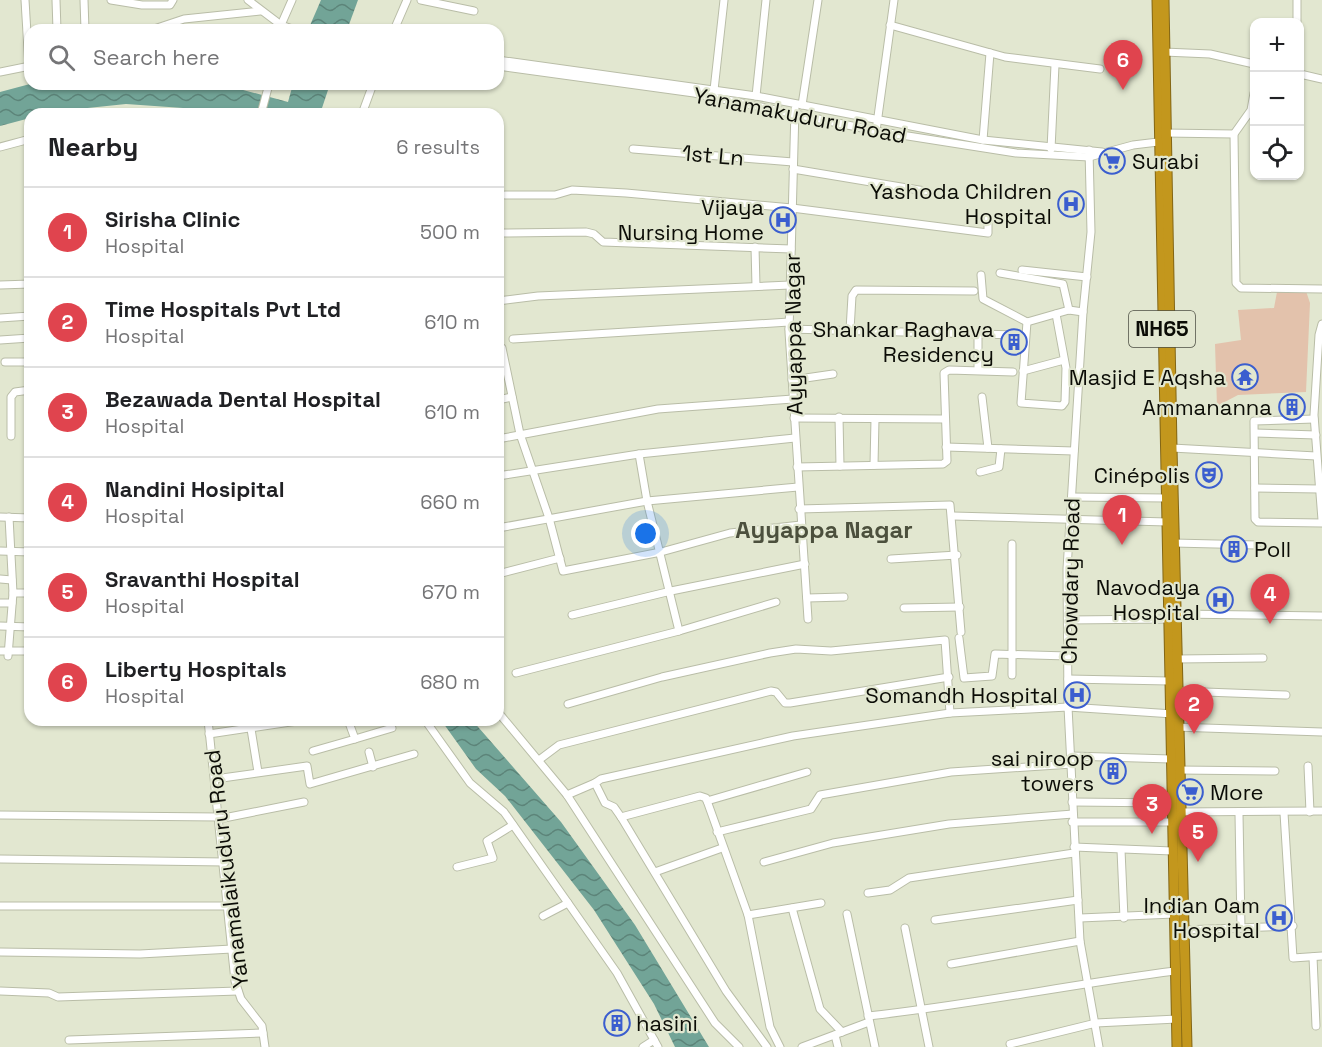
<!DOCTYPE html>
<meta charset="utf-8">
<style>
body{margin:0;font-family:"Space Grotesk",sans-serif;background:#f2f2f2;color:#202124}
.controls{position:absolute;right:18px;top:18px;display:grid;overflow:hidden;border-radius:12px;box-shadow:0 2px 4px #0004}
.controls button{width:54px;height:54px;display:grid;place-items:center;padding:0;border:0;border-bottom:2px solid #e0e0e0;background:#fff;color:#202124;font:30px sans-serif}
.you{position:absolute;left:646px;top:534px;width:21px;height:21px;margin:-15px;border:4px solid #fff;border-radius:50%;background:#1a73e8;box-shadow:0 0 0 9px #1a73e833}
.badge{display:grid;place-items:center;width:39px;height:39px;border-radius:50%;background:#3b5ecf;color:#fff;font-size:20px;font-weight:700}
.pin{position:absolute;translate:-50% -50px;filter:drop-shadow(0 2px 3px #0008)}
.pin::after{content:'';position:absolute;top:32px;width:21px;height:18px;background:inherit;clip-path:polygon(0 0,100% 0,50% 100%)}
.list{margin:0;padding:0;list-style:none}
h2{display:flex;justify-content:space-between;align-items:center;height:78px;margin:0;padding:0 24px;font-size:26px}
h2 small{font-size:20px;font-weight:400;color:#757577}
.list li{display:grid;grid-template-columns:39px 1fr auto;gap:18px;align-items:center;box-sizing:border-box;height:90px;padding:0 24px;border-top:2px solid #e0e0e0}
.list b{display:block;font-size:22px;white-space:nowrap}
.list p{margin:0;font-size:20px;white-space:nowrap;color:#757577}
.list em{font-size:20px;font-style:normal;color:#757577}
.icon{flex:none;width:33px;height:33px;fill:none;stroke:currentColor;stroke-width:2;stroke-linecap:round;stroke-linejoin:round}
.map{position:relative;flex:none;width:1322px;height:1047px;overflow:hidden}
.search{position:absolute;background:#fff;box-shadow:0 2px 4px #0004;left:24px;top:24px;width:480px;height:66px;display:flex;align-items:center;gap:15px;box-sizing:border-box;padding:0 21px;border-radius:18px;color:#757577;font-size:22px}
.panel{position:absolute;background:#fff;box-shadow:0 2px 4px #0004;left:24px;top:108px;width:480px;height:618px;border-radius:18px}
.map>svg:first-child{display:block}
.grass{fill:#e3c2ac}
.water{fill:url(#water-waves)}
.lines{fill:none;stroke-linecap:round;stroke-linejoin:round}
.minor-casing{stroke:#b9bda7;stroke-width:9}
.highway-casing{stroke:#836615;stroke-width:11}
.minor{stroke:#fff;stroke-width:7}
.highway{stroke:#c3971d;stroke-width:9}
.labels{text-anchor:middle;stroke-width:4.5;stroke-linejoin:round;paint-order:stroke}
.shield{fill:#e2e7d0;stroke:#4c4e43;stroke-width:1.5}
.shield-label{font-size:21px;font-weight:bold;fill:#0b0c06}
.street-label{font-size:22px;fill:#0b0c06;stroke:#e2e7d0}
.poi-label{font-size:22px;fill:#0b0c06;stroke:#e2e7d0;text-anchor:end}
.neighbourhood-label{font-size:24px;font-weight:bold;fill:#4c503d;stroke:#e2e7d0}
</style>
<div class="map">
<svg width="1322" height="1047" viewBox="0 0 1322 1047">
<defs>
<pattern id="water-waves" width="16" height="10" patternUnits="userSpaceOnUse" patternTransform="scale(1.5)"><rect width="16" height="10" fill="#72a497"/><path d="M0 5q4-4 8 0t8 0" fill="none" stroke="#5c8479"/></pattern>
</defs>
<rect width="100%" height="100%" fill="#e2e7d0"/>
<polygon class="grass" points="1306,291 1310,303 1306,392 1238,395 1217,406 1215,344 1241,340 1238,310 1274,308 1277,292"/>
<g class="water">
<polygon points="321,0 358,0 347,30 308,30"/>
<polygon points="30,84 221,84 288,102 293,84 330,84 320,114 207,114 183,108 126,104 30,114 30,118 0,126 0,92"/>
<polygon points="441,720 472,720 561,822 635,925 709,1047 675,1047 654,1004 594,910 505,796 476,769"/>
</g>
<g class="lines">
<g class="minor-casing">
<g id="minor">
<polyline points="25,0 29,67"/>
<polyline points="56,0 57,30"/>
<polyline points="84,0 85,30"/>
<polyline points="111,0 142,5 170,5 173,0"/>
<polyline points="248,0 281,25 280,30"/>
<polyline points="292,0 281,25 295,30"/>
<polyline points="421,0 474,11"/>
<polyline points="1297,22 1297,0"/>
<polyline points="890,25 1005,57 1100,69"/>
<polyline points="151,30 184,19 260,11"/>
<polyline points="394,30 407,0"/>
<polyline points="1164,52 1210,54 1254,64"/>
<polyline points="498,60 756,96 983,140 1102,152"/>
<polyline points="498,66 694,93 876,131 1016,153 1089,157 1133,145 1158,142"/>
<polyline points="0,72 30,66"/>
<polyline points="1300,74 1322,79"/>
<polyline points="714,90 724,0"/>
<polyline points="1254,93 1251,110 1234,134 1236,283 1241,288 1322,289"/>
<polyline points="756,96 766,0"/>
<polyline points="802,105 818,0"/>
<polyline points="795,109 789,332 808,619"/>
<polyline points="261,114 269,84"/>
<polyline points="362,114 373,84"/>
<polyline points="876,131 894,0"/>
<polyline points="1165,133 1234,134"/>
<polyline points="983,140 990,53"/>
<polyline points="0,147 30,139"/>
<polyline points="633,149 793,162"/>
<polyline points="1051,149 1055,65"/>
<polyline points="1089,150 1091,232 1083,312 1067,569 1068,707 1080,941 1099,1047"/>
<polyline points="793,169 925,191"/>
<polyline points="505,195 555,195 572,190 626,193 792,208 988,233 988,219"/>
<polyline points="503,233 586,232 594,234 603,242 791,249"/>
<polyline points="755,247 756,286"/>
<polyline points="1022,270 1087,277"/>
<polyline points="1000,273 1063,284 1069,310"/>
<polyline points="981,275 983,299 1027,322"/>
<polyline points="0,285 30,284"/>
<polyline points="498,301 538,296 790,285"/>
<polyline points="0,318 30,316"/>
<polyline points="1027,322 1021,403 1062,406 1065,402 1066,368 1056,314"/>
<polyline points="1027,322 1069,310 1083,312"/>
<polyline points="1322,324 1319,335 1314,415 1322,520"/>
<polyline points="789,329 1017,335"/>
<polyline points="850,330 852,296 856,290 974,291"/>
<polyline points="513,339 789,322"/>
<polyline points="0,340 30,338"/>
<polyline points="498,348 502,348 520,434 549,518 563,571 661,552 730,533 801,525"/>
<polyline points="5,362 30,362"/>
<polyline points="978,370 978,333"/>
<polyline points="1023,371 1064,360"/>
<polyline points="792,380 833,374"/>
<polyline points="982,397 988,448"/>
<polyline points="498,400 512,397"/>
<polyline points="839,417 840,466"/>
<polyline points="794,418 944,419"/>
<polyline points="1314,419 1254,421 1255,519 1258,522 1322,523"/>
<polyline points="1255,433 1316,435"/>
<polyline points="11,436 11,397 15,392 30,390"/>
<polyline points="498,439 658,409 793,399"/>
<polyline points="946,447 1074,451"/>
<polyline points="1172,448 1316,456"/>
<polyline points="639,454 647,501 679,631"/>
<polyline points="874,465 875,419"/>
<polyline points="797,467 943,464 947,461 944,373 949,370 1013,372"/>
<polyline points="980,472 999,467 1001,449"/>
<polyline points="498,476 639,454 795,438"/>
<polyline points="1255,488 1319,489"/>
<polyline points="1072,497 1166,498"/>
<polyline points="799,509 950,505 961,632"/>
<polyline points="953,516 1167,522"/>
<polyline points="0,517 30,518"/>
<polyline points="498,528 647,501 798,487"/>
<polyline points="1174,543 1257,545"/>
<polyline points="0,551 30,552"/>
<polyline points="891,559 957,555"/>
<polyline points="498,574 560,558"/>
<polyline points="0,579 12,580"/>
<polyline points="13,593 30,593"/>
<polyline points="807,598 844,597"/>
<polyline points="0,603 12,603"/>
<polyline points="904,608 960,607"/>
<polyline points="1177,614 1322,616"/>
<polyline points="572,615 671,591 805,564"/>
<polyline points="1068,620 1168,619"/>
<polyline points="0,626 30,627"/>
<polyline points="959,638 964,678 992,676 995,654 1068,656"/>
<polyline points="0,651 30,651"/>
<polyline points="8,656 13,593 9,517"/>
<polyline points="1177,659 1263,658"/>
<polyline points="516,673 679,631 776,602"/>
<polyline points="1012,675 1012,544"/>
<polyline points="1068,679 1169,681"/>
<polyline points="1178,691 1286,695"/>
<polyline points="568,704 662,677 770,653 796,649 831,651 945,640 950,713"/>
<polyline points="498,712 567,795 715,1023 739,1047"/>
<polyline points="208,720 235,981 241,999 262,1026 265,1047"/>
<polyline points="425,720 470,783 504,812 568,903 617,973 658,1047"/>
<polyline points="1175,727 1322,732"/>
<polyline points="251,729 258,772"/>
<polyline points="209,734 304,720"/>
<polyline points="355,739 392,728"/>
<polyline points="313,751 355,739 348,720"/>
<polyline points="369,752 373,767"/>
<polyline points="1072,756 1170,759"/>
<polyline points="539,760 559,745 771,691 776,692 785,703 790,703 949,677"/>
<polyline points="1308,766 1310,812"/>
<polyline points="1179,770 1275,771"/>
<polyline points="215,779 307,766 310,784 414,754"/>
<polyline points="567,795 595,783"/>
<polyline points="707,801 807,772"/>
<polyline points="1072,802 1171,803"/>
<polyline points="1181,812 1322,811"/>
<polyline points="1284,813 1293,958 1322,956"/>
<polyline points="1239,814 1241,928"/>
<polyline points="0,815 219,817"/>
<polyline points="621,817 700,796 706,798 748,915 770,1027 780,1047"/>
<polyline points="219,819 304,802"/>
<polyline points="1072,822 1172,822"/>
<polyline points="717,832 811,809 820,795 951,772 1072,764"/>
<polyline points="1074,847 1172,851"/>
<polyline points="1121,850 1124,918"/>
<polyline points="0,859 225,862"/>
<polyline points="764,862 833,843 949,824 1073,814"/>
<polyline points="457,867 493,858 487,841 513,825"/>
<polyline points="655,872 722,848"/>
<polyline points="868,893 890,890 909,878 1074,853"/>
<polyline points="0,906 228,906"/>
<polyline points="792,908 820,1009 842,1032"/>
<polyline points="847,914 875,1047"/>
<polyline points="748,915 821,903"/>
<polyline points="543,916 568,903"/>
<polyline points="1080,918 1174,914"/>
<polyline points="935,920 1078,900"/>
<polyline points="905,928 929,1047"/>
<polyline points="1183,930 1293,926"/>
<polyline points="0,952 140,954 232,949"/>
<polyline points="1313,957 1316,1026"/>
<polyline points="951,964 1080,941"/>
<polyline points="0,991 49,993 58,997 238,991"/>
<path d="M868 1016C971 1005 1072 984 1175 971"/>
<polyline points="835,1035 838,1047"/>
<polyline points="69,1040 263,1033"/>
<polyline points="1010,1044 1096,1023 1177,1019"/>
<polyline points="643,1047 654,1040"/>
<polyline points="767,1047 726,991 621,817 614,807 605,803 595,783 601,779 793,736 950,713 1068,707 1173,714"/>
<polyline points="802,1047 869,1022"/>
</g>
</g>
<g class="highway-casing">
<g id="highway">
<polyline points="1157,0 1177,1047"/>
<polyline points="1164,0 1172,448 1187,1047"/>
</g>
</g>
<use href="#minor" class="minor"/>
<use href="#highway" class="highway"/>
</g>
<defs>
<g id="supermarket-ring" transform="scale(1.35)"><circle r="9.5" fill="#e2e7d0" stroke="#3b5ecf" stroke-width="1.5"/><path d="M-6-5.5h2.5l.6 2H6L4.5 2H-2.5L-4.4-4H-6ZM-1.5 3.2a1.3 1.3 0 1 0 .1 0ZM3 3.2a1.3 1.3 0 1 0 .1 0Z" fill="#3b5ecf"/></g>
<g id="hospital-ring" transform="scale(1.35)"><circle r="9.5" fill="#e2e7d0" stroke="#3b5ecf" stroke-width="1.5"/><path d="M-5-5h3v3.5h4V-5h3V5h-3V1.5h-4V5h-3Z" fill="#3b5ecf"/></g>
<g id="building-ring" transform="scale(1.35)"><circle r="9.5" fill="#e2e7d0" stroke="#3b5ecf" stroke-width="1.5"/><path d="M-4-6H4V6H1V3H-1V6H-4ZM-2.5-4.3h1.7v1.8h-1.7ZM.8-4.3h1.7v1.8H.8ZM-2.5-1h1.7V.8h-1.7ZM.8-1h1.7V.8H.8Z" fill="#3b5ecf"/></g>
<g id="temple-ring" transform="scale(1.35)"><circle r="9.5" fill="#e2e7d0" stroke="#3b5ecf" stroke-width="1.5"/><path d="M0-6L5-2H3V0L6.5 2.5H4V6H1.5V3h-3V6H-4V2.5H-6.5L-3 0V-2H-5Z" fill="#3b5ecf"/></g>
<g id="theatre-ring" transform="scale(1.35)"><circle r="9.5" fill="#e2e7d0" stroke="#3b5ecf" stroke-width="1.5"/><path d="M-5-5.5Q0-4 5-5.5V0Q5 5 0 6Q-5 5-5 0ZM-3.3-2.5H-1v1.5H-3.3ZM1-2.5H3.3v1.5H1ZM-2.8 1Q0 5.5 2.8 1Z" fill="#3b5ecf"/></g>
</defs>
<g fill-rule="evenodd">
<use href="#supermarket-ring" x="1112" y="161"/>
<use href="#hospital-ring" x="1071" y="204"/>
<use href="#hospital-ring" x="783" y="220"/>
<use href="#building-ring" x="1014" y="342"/>
<use href="#temple-ring" x="1245" y="377"/>
<use href="#building-ring" x="1292" y="407"/>
<use href="#theatre-ring" x="1209" y="475"/>
<use href="#building-ring" x="1234" y="549"/>
<use href="#hospital-ring" x="1220" y="600"/>
<use href="#hospital-ring" x="1077" y="695"/>
<use href="#building-ring" x="1113" y="771"/>
<use href="#supermarket-ring" x="1190" y="792"/>
<use href="#hospital-ring" x="1279" y="918"/>
<use href="#building-ring" x="617" y="1023"/>
</g>
<g class="labels">
<rect class="shield" x="1129" y="311" width="66" height="36" rx="4.5"/>
<g class="shield-label">
<text x="1162" y="336">NH65</text>
</g>
<g class="street-label">
<text transform="translate(800 115) rotate(11)" y="8">Yanamakuduru Road</text>
<text transform="translate(713 155) rotate(5)" y="8">1st Ln</text>
<text transform="translate(793 334) rotate(-91)" y="8">Ayyappa Nagar</text>
<text transform="translate(1070 581) rotate(-89)" y="8">Chowdary Road</text>
<text transform="translate(226 869) rotate(-97)" y="8">Yanamalaikuduru Road</text>
</g>
<g class="poi-label">
<text x="1132" y="169" text-anchor="start">Surabi</text>
<text x="1052" y="199">Yashoda Children<tspan x="1052" dy="25">Hospital</tspan></text>
<text x="764" y="215">Vijaya<tspan x="764" dy="25">Nursing Home</tspan></text>
<text x="994" y="337">Shankar Raghava<tspan x="994" dy="25">Residency</tspan></text>
<text x="1226" y="385">Masjid E Aqsha</text>
<text x="1272" y="415">Ammananna</text>
<text x="1190" y="483">Cinépolis</text>
<text x="1254" y="557" text-anchor="start">Poll</text>
<text x="1200" y="595">Navodaya<tspan x="1200" dy="25">Hospital</tspan></text>
<text x="1058" y="703">Somandh Hospital</text>
<text x="1094" y="766">sai niroop<tspan x="1094" dy="25">towers</tspan></text>
<text x="1210" y="800" text-anchor="start">More</text>
<text x="1260" y="913">Indian Oam<tspan x="1260" dy="25">Hospital</tspan></text>
<text x="636" y="1031" text-anchor="start">hasini</text>
</g>
<g class="neighbourhood-label">
<text x="824" y="538">Ayyappa Nagar</text>
</g>
</g>
</svg>
<div class="controls">
<button>+</button>
<button>−</button>
<button><svg class="icon" aria-label="locate" viewBox="0 0 24 24"><circle cx="12" cy="12" r="6"/><path d="M12 2v4M12 18v4M2 12h4M18 12h4"/></svg></button>
</div>
<div class="you"></div>
<div class="pin badge" style="left:1122px;top:545px;background:#e0444e">1</div>
<div class="pin badge" style="left:1194px;top:734px;background:#e0444e">2</div>
<div class="pin badge" style="left:1152px;top:834px;background:#e0444e">3</div>
<div class="pin badge" style="left:1270px;top:624px;background:#e0444e">4</div>
<div class="pin badge" style="left:1198px;top:862px;background:#e0444e">5</div>
<div class="pin badge" style="left:1123px;top:90px;background:#e0444e">6</div>
<div class="search"><svg class="icon" aria-label="search" viewBox="0 0 24 24"><circle cx="10" cy="10" r="6"/><path d="M15 15l6 6"/></svg>Search here</div>
<section class="panel">
<h2>Nearby<small>6 results</small></h2>
<ul class="list">
<li><span class="badge" style="background:#e0444e">1</span><div><b>Sirisha Clinic</b><p>Hospital</p></div><em>500 m</em></li>
<li><span class="badge" style="background:#e0444e">2</span><div><b>Time Hospitals Pvt Ltd</b><p>Hospital</p></div><em>610 m</em></li>
<li><span class="badge" style="background:#e0444e">3</span><div><b>Bezawada Dental Hospital</b><p>Hospital</p></div><em>610 m</em></li>
<li><span class="badge" style="background:#e0444e">4</span><div><b>Nandini Hosipital</b><p>Hospital</p></div><em>660 m</em></li>
<li><span class="badge" style="background:#e0444e">5</span><div><b>Sravanthi Hospital</b><p>Hospital</p></div><em>670 m</em></li>
<li><span class="badge" style="background:#e0444e">6</span><div><b>Liberty Hospitals</b><p>Hospital</p></div><em>680 m</em></li>
</ul>
</section>
</div>
